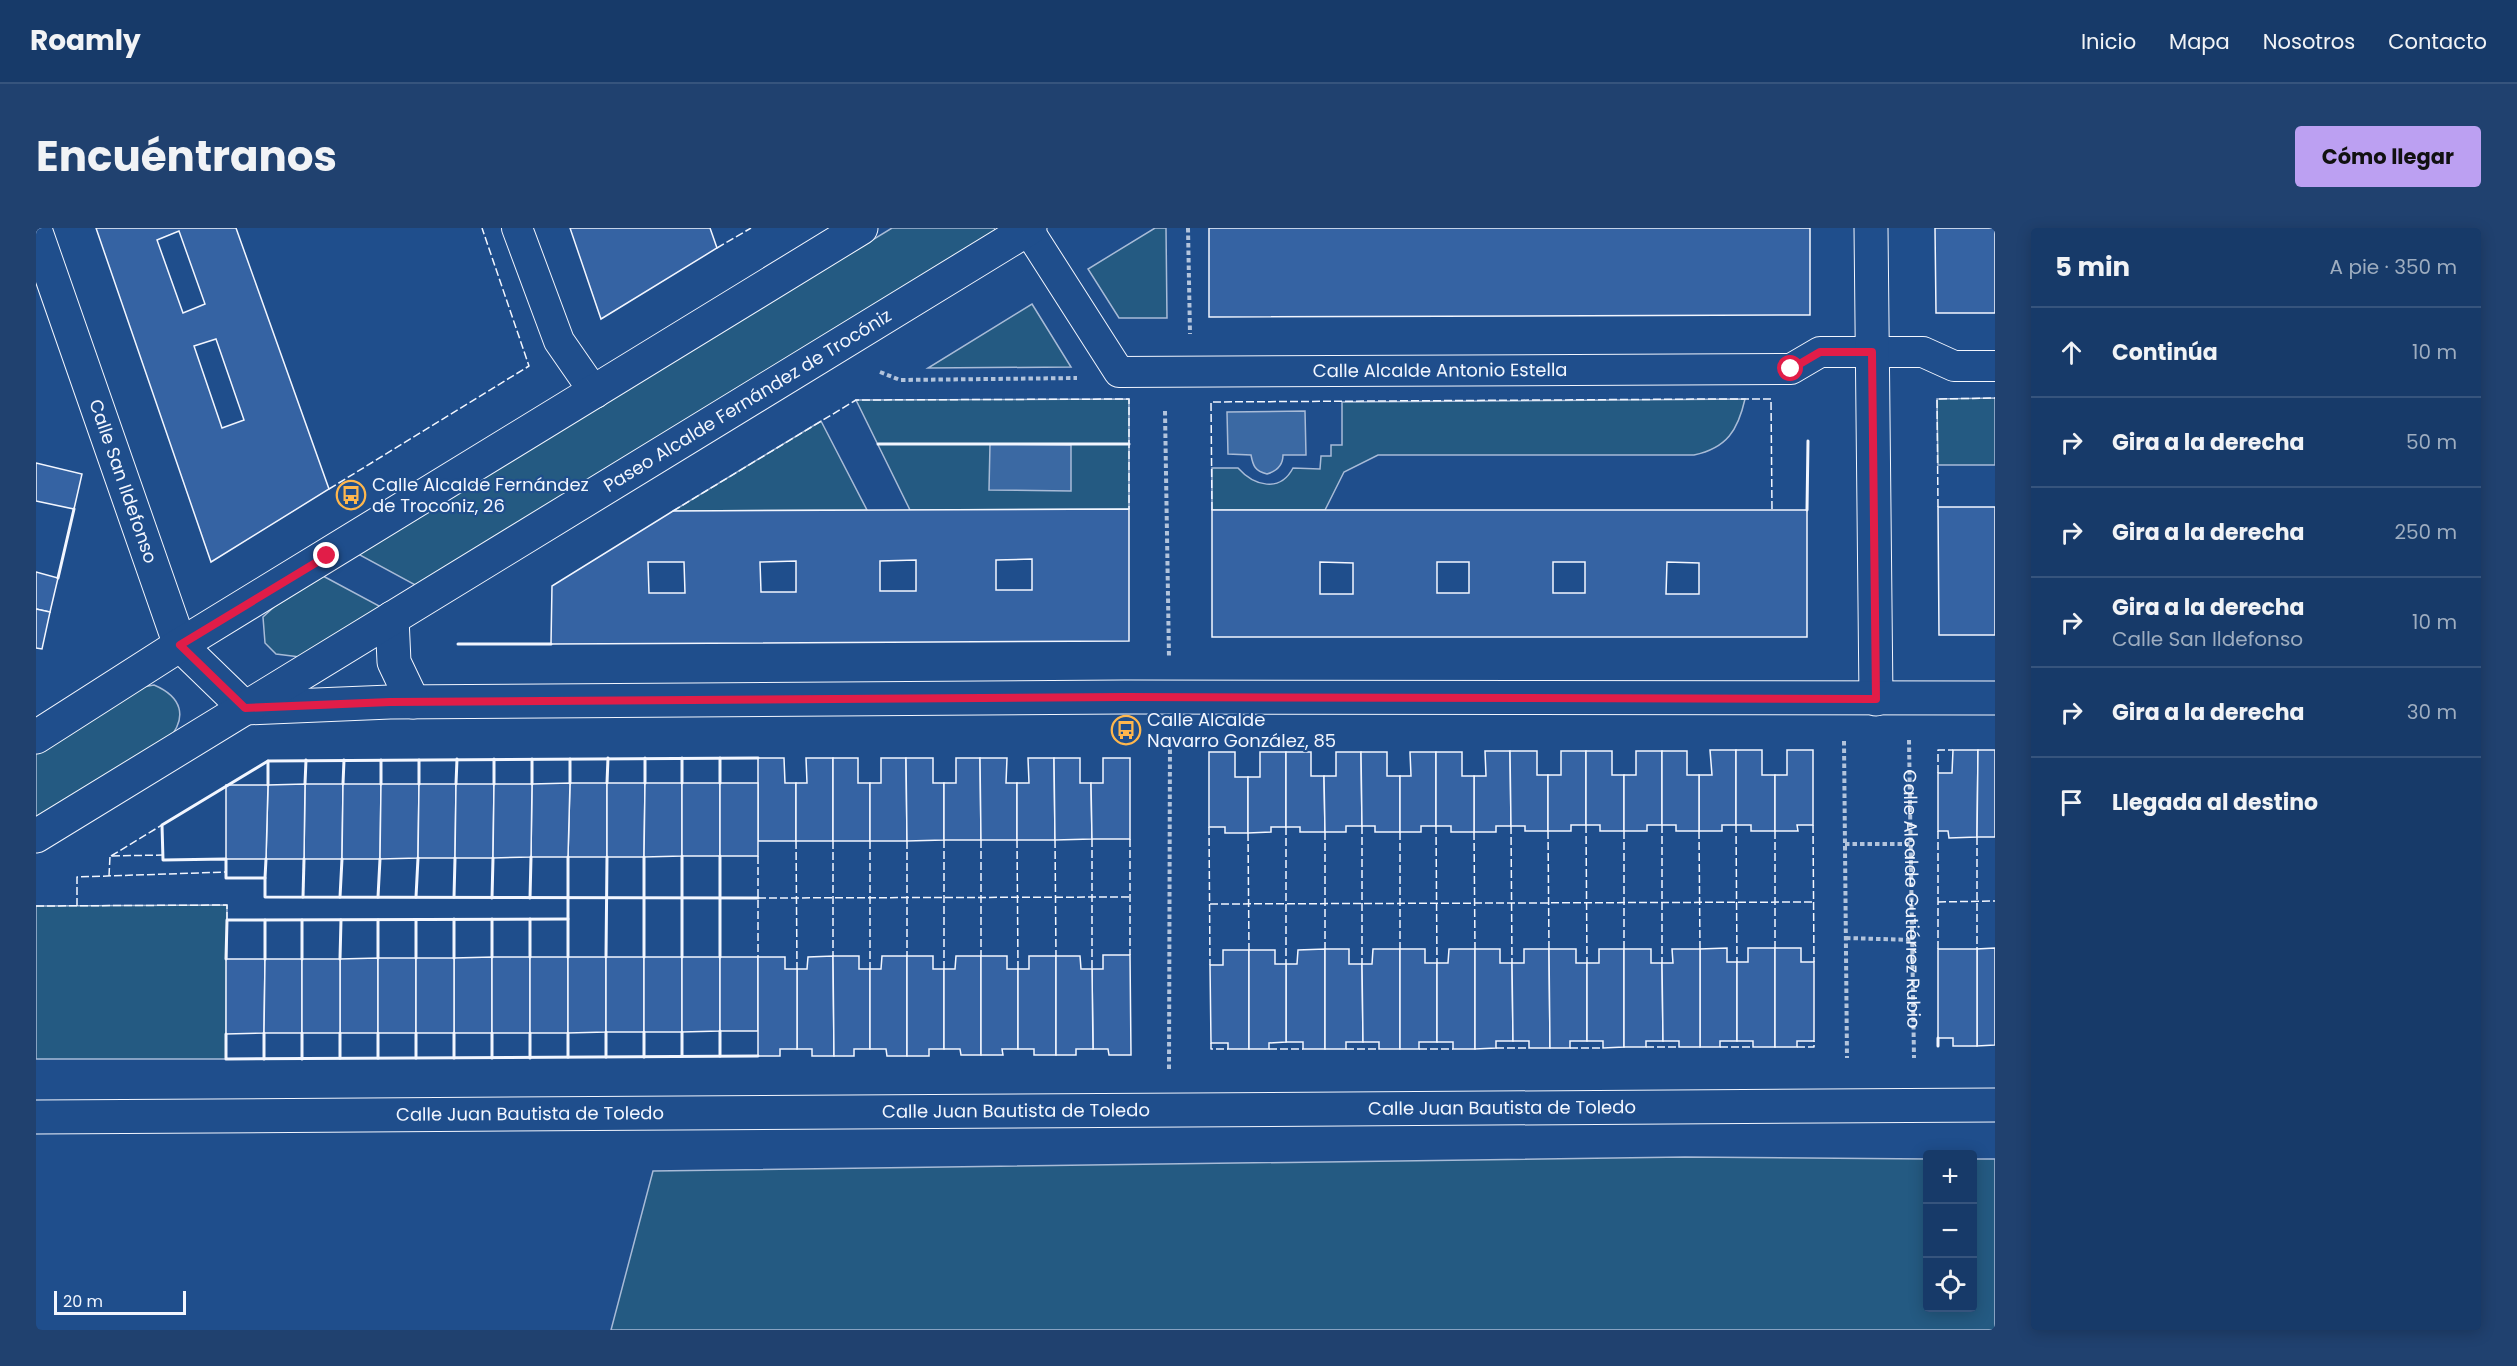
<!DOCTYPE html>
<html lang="es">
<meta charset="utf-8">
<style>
body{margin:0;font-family:Poppins,sans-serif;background:#20416f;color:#f1f3f6}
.controls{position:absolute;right:18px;bottom:18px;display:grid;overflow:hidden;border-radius:6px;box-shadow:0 3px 15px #0003}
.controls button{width:54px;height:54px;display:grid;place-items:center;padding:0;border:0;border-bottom:2px solid #36547d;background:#173a69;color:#f1f3f6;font:30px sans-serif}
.scale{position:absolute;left:18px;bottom:15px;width:132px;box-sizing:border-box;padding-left:6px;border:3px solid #f2f6ff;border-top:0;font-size:16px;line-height:21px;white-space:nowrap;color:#f2f6ff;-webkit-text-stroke:4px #1f4e8c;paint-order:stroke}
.stop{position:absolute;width:18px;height:18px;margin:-14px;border:4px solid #e11d48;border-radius:50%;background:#fff}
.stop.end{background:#e11d48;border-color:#fff;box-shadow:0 2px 6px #0008}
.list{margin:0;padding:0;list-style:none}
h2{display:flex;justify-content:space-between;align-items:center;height:78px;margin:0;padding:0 24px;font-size:26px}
h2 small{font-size:20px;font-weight:400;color:#9eadc0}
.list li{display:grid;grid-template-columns:39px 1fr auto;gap:18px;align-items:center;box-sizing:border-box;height:90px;padding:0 24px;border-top:2px solid #36547d}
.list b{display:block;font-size:22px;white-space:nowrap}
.list p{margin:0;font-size:20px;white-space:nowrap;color:#9eadc0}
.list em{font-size:20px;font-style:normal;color:#9eadc0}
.icon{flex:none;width:33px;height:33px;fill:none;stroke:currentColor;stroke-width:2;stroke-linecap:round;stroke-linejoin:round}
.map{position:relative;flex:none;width:1959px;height:1102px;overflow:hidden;border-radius:6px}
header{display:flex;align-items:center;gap:36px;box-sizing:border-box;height:84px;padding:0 30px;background:#173a69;border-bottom:2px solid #36547d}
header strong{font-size:28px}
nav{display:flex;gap:33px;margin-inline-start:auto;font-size:21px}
.intro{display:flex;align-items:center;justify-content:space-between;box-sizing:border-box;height:144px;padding:0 36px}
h1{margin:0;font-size:42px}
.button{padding:15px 27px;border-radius:6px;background:#bca0f2;color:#111;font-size:21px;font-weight:700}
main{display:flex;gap:36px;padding:0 36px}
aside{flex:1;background:#173a69;border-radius:6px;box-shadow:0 3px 15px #0003}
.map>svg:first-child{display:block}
.green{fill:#245a82;stroke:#a8bbd7;stroke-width:1.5}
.water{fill:#3b69a3;stroke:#a8bbd7;stroke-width:1.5}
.building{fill:#3563a3;stroke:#f2f6ff;stroke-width:1.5;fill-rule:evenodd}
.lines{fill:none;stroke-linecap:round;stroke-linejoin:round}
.pedestrian-casing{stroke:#f2f6ff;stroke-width:32}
.minor-casing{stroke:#f2f6ff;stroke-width:35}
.secondary-casing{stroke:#f2f6ff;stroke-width:35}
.path{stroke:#b3c4dc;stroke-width:4;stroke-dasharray:4.5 3;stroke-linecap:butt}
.pedestrian{stroke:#1f4e8c;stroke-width:30}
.minor{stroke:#1f4e8c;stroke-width:33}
.secondary{stroke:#1f4e8c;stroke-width:33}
.fence{stroke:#f2f6ff;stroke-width:1.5;stroke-dasharray:8 3;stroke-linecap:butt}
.wall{stroke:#f2f6ff;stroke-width:3}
.route{stroke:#e11d48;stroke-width:8}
.labels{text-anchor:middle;stroke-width:4.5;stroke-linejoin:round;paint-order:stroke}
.street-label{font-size:18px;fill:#f2f6ff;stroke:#1f4e8c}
.poi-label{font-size:18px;fill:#f2f6ff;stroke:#1f4e8c;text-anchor:start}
</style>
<header>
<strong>Roamly</strong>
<nav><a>Inicio</a><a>Mapa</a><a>Nosotros</a><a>Contacto</a></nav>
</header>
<div class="intro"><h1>Encuéntranos</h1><a class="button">Cómo llegar</a></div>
<main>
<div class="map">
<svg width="1959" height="1102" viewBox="0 0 1959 1102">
<rect width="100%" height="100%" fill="#1f4e8c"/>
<g class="green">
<polygon points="856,0 958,0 960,3 381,358 322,326"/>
<polygon points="1119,0 1130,0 1131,90 1083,90 1052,41"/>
<polygon points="996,76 1035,139 892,140"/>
<polygon points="1959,170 1959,237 1902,237 1901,171"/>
<polygon points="1093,171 1093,281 874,282 820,172"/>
<path d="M1709 171C1702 202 1691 220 1658 227H1342L1308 244 1289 282H1176V240H1202C1218 258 1244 265 1257 240L1284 241 1285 228H1295V217H1306V174Z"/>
<polygon points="785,193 831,282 637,283"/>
<polygon points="287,348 345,379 264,429 240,426 229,415 227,389 239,378"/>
<path d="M118 457C146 469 152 489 132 512L0 592V523L101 460Z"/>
<polygon points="191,677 190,831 0,831 0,678"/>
<polygon points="1649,929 1891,931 1892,1080 1936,1080 1937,931 1959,931 1959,1102 575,1102 617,943"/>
</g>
<g class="water">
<path d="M1269 183 1270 227H1247C1247 237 1241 243 1231 246 1219 243 1217 238 1215 227L1192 226 1191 184Z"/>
<polygon points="954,216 1035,217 1035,263 953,262"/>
</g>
<g class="building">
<path d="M60 0H200L293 261 175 334ZM143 3 169 76 147 85 121 12ZM180 111 208 192 186 200 158 118Z"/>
<polygon points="534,0 674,0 681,20 565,91"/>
<polygon points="1173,0 1774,0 1774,87 1173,89"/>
<polygon points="1899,0 1959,0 1959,85 1900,85"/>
<polygon points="0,235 46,246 38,281 0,273"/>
<polygon points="1902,279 1959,279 1959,407 1903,407"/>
<path d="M1093 281V413L515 416 516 358 637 283ZM996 331V362H960V332ZM880 332V363H844V333ZM760 333V364H725L724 334ZM612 334H648L649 365H613Z"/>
<path d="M1176 282H1771V409H1176ZM1284 334 1317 335V366H1284ZM1401 334H1433V365H1401ZM1517 334H1549V365H1517ZM1631 334 1663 335V366H1630Z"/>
<polygon points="0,344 22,350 14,384 0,381"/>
<polygon points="0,381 14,384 6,421 0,420"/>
<polygon points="1674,522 1700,522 1700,597 1686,597 1686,603 1663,603 1663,547 1676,547"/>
<polygon points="1700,522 1726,522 1726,547 1739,547 1739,603 1715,603 1715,597 1700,597"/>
<polygon points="1751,522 1777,522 1777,597 1761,597 1762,603 1739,603 1739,547 1751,547"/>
<polygon points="1917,522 1942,522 1941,609 1913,610 1912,603 1902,603 1902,545 1916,545"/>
<polygon points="1942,522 1959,522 1959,609 1941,609"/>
<polygon points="1449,523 1474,523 1475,598 1460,598 1460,604 1438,604 1438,548 1450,548"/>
<polygon points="1474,523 1501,523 1501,547 1512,547 1512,603 1489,603 1489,598 1475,598"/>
<polygon points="1525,523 1550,523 1550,597 1535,597 1535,603 1512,603 1512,547 1525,547"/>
<polygon points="1550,523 1576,523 1576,547 1588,547 1588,603 1564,603 1564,597 1550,597"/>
<polygon points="1600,523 1626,523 1626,597 1611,597 1611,603 1588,603 1588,547 1600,547"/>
<polygon points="1626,523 1651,523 1651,547 1663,547 1663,603 1640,603 1640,597 1626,597"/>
<polygon points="1173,524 1199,524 1199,549 1212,549 1212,605 1189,605 1189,599 1173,599"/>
<polygon points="1224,524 1250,524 1250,599 1235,599 1235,604 1212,605 1212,549 1224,549"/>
<polygon points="1250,524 1275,524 1275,548 1288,548 1289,604 1264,604 1264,599 1250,599"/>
<polygon points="1300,524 1325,524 1326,598 1310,598 1310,604 1289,604 1288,548 1300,548"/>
<polygon points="1325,524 1351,524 1351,548 1364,548 1364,604 1339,604 1339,598 1326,598"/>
<polygon points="1374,524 1400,524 1400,598 1385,598 1385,604 1364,604 1364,548 1375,548"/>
<polygon points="1400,524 1426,524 1426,548 1438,548 1438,604 1415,604 1415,598 1400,598"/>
<polygon points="722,530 748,530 749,555 760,555 760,613 722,613"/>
<polygon points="770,530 797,530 797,613 760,613 760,555 771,555"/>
<polygon points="797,530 822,530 822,555 834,555 834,613 797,613"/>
<polygon points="845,530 870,530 871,613 834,613 834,555 845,555"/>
<polygon points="870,530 897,530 897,555 908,555 908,612 871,613"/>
<polygon points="920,530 944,530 945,612 908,612 908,555 920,555"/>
<polygon points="944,530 971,530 970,555 981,555 981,612 945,612"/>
<polygon points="992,530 1018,530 1019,612 981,612 981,555 993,555"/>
<polygon points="1018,530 1044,530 1044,555 1055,555 1056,611 1019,612"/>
<polygon points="1067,530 1094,530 1094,611 1056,611 1055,555 1067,555"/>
<polygon points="534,555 571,555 571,629 532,629"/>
<polygon points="534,555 532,629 495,629 496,556"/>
<polygon points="571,555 609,555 608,629 571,629"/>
<polygon points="609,555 646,555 646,628 608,629"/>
<rect x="646" y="555" width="38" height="73"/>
<rect x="684" y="555" width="38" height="73"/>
<polygon points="269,556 307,556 306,631 268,631"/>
<polygon points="269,556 268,631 230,631 232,557"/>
<polygon points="307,556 345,556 344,631 306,631"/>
<polygon points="345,556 383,556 382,630 344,631"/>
<polygon points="383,556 420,556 419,630 382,630"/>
<polygon points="420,556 458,556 457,630 419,630"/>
<polygon points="458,556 496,556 495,629 457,630"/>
<polygon points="190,557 232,557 230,631 190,631"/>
<polygon points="1691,720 1691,734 1701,734 1701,813 1684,813 1684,819 1664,819 1664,721"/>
<polygon points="1712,720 1739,720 1739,819 1717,819 1717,813 1701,813 1701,734 1712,734"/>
<polygon points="1739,720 1765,720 1765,734 1778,734 1778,813 1761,813 1761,819 1739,819"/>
<polygon points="1959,720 1959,817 1941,818 1941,721"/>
<polygon points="1289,721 1289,821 1267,821 1267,814 1250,814 1250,736 1261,736 1262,722"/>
<polygon points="1289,721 1313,721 1313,736 1326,736 1327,814 1310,814 1310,821 1289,821"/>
<polygon points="1337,721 1364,721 1364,821 1343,821 1343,814 1327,814 1326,736 1336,736"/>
<polygon points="1364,721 1389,721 1389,735 1401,735 1401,814 1383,814 1383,821 1364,821"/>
<polygon points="1413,721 1439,721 1439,821 1417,821 1417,814 1401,814 1401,735 1412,735"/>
<polygon points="1439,721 1464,721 1464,735 1476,735 1477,813 1460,813 1460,820 1439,821"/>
<polygon points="1488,721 1513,721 1514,820 1493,820 1493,813 1477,813 1476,735 1488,735"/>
<polygon points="1513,721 1540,721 1540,735 1551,735 1551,813 1534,813 1534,820 1514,820"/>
<polygon points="1563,721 1588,721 1588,819 1567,820 1567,813 1551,813 1551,735 1563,735"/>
<polygon points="1588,721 1615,721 1615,735 1626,735 1627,813 1610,813 1610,819 1588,819"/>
<polygon points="1636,721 1664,721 1664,819 1643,819 1643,813 1627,813 1626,735 1637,735"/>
<polygon points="1902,721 1941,721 1941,818 1917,818 1917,810 1902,810"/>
<polygon points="1187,722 1213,722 1213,821 1192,821 1192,815 1175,815 1174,737 1187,737"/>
<polygon points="1213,722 1239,722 1239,736 1250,736 1250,814 1233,815 1233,821 1213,821"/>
<polygon points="1067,727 1094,727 1095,827 1073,827 1072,821 1057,821 1056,741 1067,741"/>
<polygon points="797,728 798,828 776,828 776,821 761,821 761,741 771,741 772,729"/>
<polygon points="797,728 823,728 823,741 834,741 834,821 818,821 818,828 798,828"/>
<polygon points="846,728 871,728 871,828 851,828 850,821 834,821 834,741 845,741"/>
<polygon points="871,728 897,728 897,741 908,741 908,821 893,821 893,828 871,828"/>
<polygon points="920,728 945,728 945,827 925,827 924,821 908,821 908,741 919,741"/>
<polygon points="945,728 971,728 971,741 982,741 982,821 966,821 967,827 945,827"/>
<polygon points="993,728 1020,728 1020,827 998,827 998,821 982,821 982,741 993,741"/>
<polygon points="1020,728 1044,728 1045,741 1056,741 1057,821 1040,821 1040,827 1020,827"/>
<polygon points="456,729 456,805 418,805 418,730"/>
<rect x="456" y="729" width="38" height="76"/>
<rect x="494" y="729" width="38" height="76"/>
<polygon points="532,729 570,729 570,804 532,805"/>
<rect x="570" y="729" width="38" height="75"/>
<rect x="608" y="729" width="38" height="75"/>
<polygon points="646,729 684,729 684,803 646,804"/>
<rect x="684" y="729" width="38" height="74"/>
<polygon points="722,729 749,729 749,741 761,741 761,821 744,821 744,828 722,828"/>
<polygon points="342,730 342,805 304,805 304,731"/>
<rect x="342" y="730" width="38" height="75"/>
<rect x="380" y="730" width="38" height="75"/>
<polygon points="190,731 229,731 228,805 190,806"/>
<polygon points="229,731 266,731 266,805 228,805"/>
<rect x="266" y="731" width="38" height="74"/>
</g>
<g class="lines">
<g class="pedestrian-casing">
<g id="pedestrian">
<polyline points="481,0 523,113 559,165"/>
<path id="s2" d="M991 0 1083 144 1755 141 1784 124H1887L1918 138H1959"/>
</g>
</g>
<g class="minor-casing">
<g id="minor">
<polyline points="1835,0 1840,471"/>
<path id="s3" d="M0 4 144 417 209 480 354 474 1089 469 1959 470"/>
<polyline points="356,390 358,434 377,474"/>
<path id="s4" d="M0 889 1959 877"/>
</g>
</g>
<g class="secondary-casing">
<g id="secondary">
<polyline points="0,509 144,417 825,0"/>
<path id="s5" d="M0 608 994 0"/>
</g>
</g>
<g class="path">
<polyline points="1152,0 1154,106"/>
<polyline points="844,144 864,152 1041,150"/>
<polyline points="1129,183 1133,430"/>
<path id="s1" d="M1873 512 1878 830"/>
<polyline points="1808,513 1811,830"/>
<polyline points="1809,616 1876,616"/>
<polyline points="1810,710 1877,712"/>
<polyline points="1133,841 1134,507"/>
</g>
<use href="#pedestrian" class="pedestrian"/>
<use href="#minor" class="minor"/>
<use href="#secondary" class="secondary"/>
<g class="fence">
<polyline points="681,20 715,0"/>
<polyline points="293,261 493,138 446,0"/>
<polyline points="1902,279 1901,171 1959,170"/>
<polyline points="1176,282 1175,174 1677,171 1735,171 1736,282"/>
<polyline points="637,283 820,172 1093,171 1093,281"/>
<polyline points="1902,545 1902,522 1917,522"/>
<polyline points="1550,597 1551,735"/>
<polyline points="1626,597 1626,735"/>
<polyline points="1700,597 1701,734"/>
<polyline points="1777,597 1778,734"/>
<polyline points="1326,598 1326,736"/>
<polyline points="1400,598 1401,735"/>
<polyline points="1475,598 1476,735"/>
<polyline points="1173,599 1174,737"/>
<polyline points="1250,599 1250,736"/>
<polyline points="1512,603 1513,721"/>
<polyline points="1588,603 1588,721"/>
<polyline points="1663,603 1664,721"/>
<polyline points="1739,603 1739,720"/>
<polyline points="1902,603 1902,721"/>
<polyline points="1289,604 1289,721"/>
<polyline points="1364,604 1364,721"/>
<polyline points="1438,604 1439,721"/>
<polyline points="1212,605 1213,722"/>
<polyline points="1941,609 1941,721"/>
<polyline points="1056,611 1056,741"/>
<polyline points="1094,611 1094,727"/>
<polyline points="908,612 908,741"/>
<polyline points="945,612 945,728"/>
<polyline points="981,612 982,741"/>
<polyline points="1019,612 1020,728"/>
<polyline points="760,613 761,741"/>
<polyline points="797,613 797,728"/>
<polyline points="834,613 834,741"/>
<polyline points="871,613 871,728"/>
<polyline points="75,628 126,597"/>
<polyline points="722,628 722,729"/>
<polyline points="73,648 74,628 127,627"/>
<polyline points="722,670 1094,669"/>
<polyline points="1902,674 1959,673"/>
<polyline points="1174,676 1777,674"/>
<polyline points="0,678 191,677 191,692"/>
<polyline points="41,678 41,649 190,644"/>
<polyline points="1175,815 1175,821 1192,821"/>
<polyline points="1610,819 1643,819"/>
<polyline points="1684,819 1717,819"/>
<polyline points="1761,819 1778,819 1778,813"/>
<polyline points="1460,820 1493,820"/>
<polyline points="1534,820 1567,820"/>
<polyline points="1233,821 1267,821"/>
<polyline points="1310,821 1343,821"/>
<polyline points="1383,821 1417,821"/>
</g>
<g class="wall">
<polyline points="842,216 1093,216"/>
<polyline points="1771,282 1772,213"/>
<polyline points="22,350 38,281"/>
<polyline points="422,416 515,416"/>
<polyline points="609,530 609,555"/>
<polyline points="646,530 646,555"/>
<polyline points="684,530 684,555"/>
<polyline points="722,530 232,533 126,597 127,632 190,631 190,650 229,650 229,669 722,670"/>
<polyline points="458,531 458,556"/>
<polyline points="534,531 534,555"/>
<polyline points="571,555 572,530"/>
<polyline points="269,556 270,532"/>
<polyline points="307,556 308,532"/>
<polyline points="345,556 345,532"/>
<polyline points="383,556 383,532"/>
<polyline points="420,556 421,531"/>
<polyline points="496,556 496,531"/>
<polyline points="232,557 232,533"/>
<polyline points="646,628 646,729"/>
<polyline points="684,628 684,729"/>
<polyline points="532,629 532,729"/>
<polyline points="608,629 608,729"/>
<polyline points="229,650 230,631"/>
<polyline points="267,669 268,631"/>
<polyline points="304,669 306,631"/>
<polyline points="342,669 344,631"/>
<polyline points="380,669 382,630"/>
<polyline points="418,669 419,630"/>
<polyline points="456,670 457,630"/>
<polyline points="494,670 495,629"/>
<polyline points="418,691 418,730"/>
<polyline points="456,691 456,729"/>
<polyline points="494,691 494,729"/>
<polyline points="229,692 229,731"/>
<polyline points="266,692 266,731"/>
<polyline points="342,692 342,730"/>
<polyline points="380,692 380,730"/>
<polyline points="570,729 571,629"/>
<polyline points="190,731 191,692 532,691"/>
<polyline points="304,731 305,692"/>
<polyline points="684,803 684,828"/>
<polyline points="570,804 570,829"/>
<polyline points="608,804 608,829"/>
<polyline points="646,804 646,828"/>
<polyline points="228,805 228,831"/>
<polyline points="266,805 266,831"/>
<polyline points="304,805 304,830"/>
<polyline points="456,805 456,830"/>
<polyline points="494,805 494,830"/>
<polyline points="532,805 532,829"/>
<polyline points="190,806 190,831 722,828"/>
<polyline points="1902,810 1902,818"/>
<polyline points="342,830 342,805"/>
<polyline points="380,830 380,805"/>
<polyline points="418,830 418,805"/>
</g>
</g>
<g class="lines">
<polyline class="route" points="291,328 144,417 209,480 354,474 1089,469 1840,471 1836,124 1784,124 1755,141"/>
</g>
<defs>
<g id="bus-ring" transform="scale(1.5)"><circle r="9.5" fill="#1f4e8c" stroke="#ffb74d" stroke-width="1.5"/><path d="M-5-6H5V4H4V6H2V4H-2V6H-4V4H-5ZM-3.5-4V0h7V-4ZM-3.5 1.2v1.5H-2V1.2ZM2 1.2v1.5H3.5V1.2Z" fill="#ffb74d"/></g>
</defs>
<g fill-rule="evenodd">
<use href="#bus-ring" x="315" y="267"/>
<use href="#bus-ring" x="1090" y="502"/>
</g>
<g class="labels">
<g class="street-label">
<text dy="6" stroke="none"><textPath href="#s2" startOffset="492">Calle Alcalde Antonio Estella</textPath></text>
<text dy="6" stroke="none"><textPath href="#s5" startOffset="834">Paseo Alcalde Fernández de Trocóniz</textPath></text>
<text dy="6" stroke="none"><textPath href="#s3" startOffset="264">Calle San Ildefonso</textPath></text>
<text dy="6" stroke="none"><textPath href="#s1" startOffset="159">Calle Alcalde Gutiérrez Rubio</textPath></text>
<text dy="6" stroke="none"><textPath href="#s4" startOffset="1466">Calle Juan Bautista de Toledo</textPath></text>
<text dy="6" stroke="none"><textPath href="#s4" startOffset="980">Calle Juan Bautista de Toledo</textPath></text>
<text dy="6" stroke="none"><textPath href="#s4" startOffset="494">Calle Juan Bautista de Toledo</textPath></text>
</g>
<g class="poi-label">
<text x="336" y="263">Calle Alcalde Fernández<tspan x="336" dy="21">de Troconiz, 26</tspan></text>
<text x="1111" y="498">Calle Alcalde<tspan x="1111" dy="21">Navarro González, 85</tspan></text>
</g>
</g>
</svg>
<div class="controls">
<button>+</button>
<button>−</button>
<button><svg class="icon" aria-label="locate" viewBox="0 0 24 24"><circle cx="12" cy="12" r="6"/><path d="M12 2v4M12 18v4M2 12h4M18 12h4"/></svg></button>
</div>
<div class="scale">20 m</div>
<div class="stop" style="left:1755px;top:141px"></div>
<div class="stop end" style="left:291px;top:328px"></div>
</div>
<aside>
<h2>5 min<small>A pie · 350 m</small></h2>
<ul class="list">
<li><svg class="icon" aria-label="ahead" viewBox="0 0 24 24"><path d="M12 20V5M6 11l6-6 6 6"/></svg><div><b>Continúa</b></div><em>10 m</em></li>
<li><svg class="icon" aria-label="right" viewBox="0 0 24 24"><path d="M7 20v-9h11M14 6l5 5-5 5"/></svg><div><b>Gira a la derecha</b></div><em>50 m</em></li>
<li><svg class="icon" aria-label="right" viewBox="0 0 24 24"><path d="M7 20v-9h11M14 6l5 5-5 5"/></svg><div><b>Gira a la derecha</b></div><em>250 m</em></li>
<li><svg class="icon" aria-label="right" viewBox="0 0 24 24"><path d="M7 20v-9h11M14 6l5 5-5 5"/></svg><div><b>Gira a la derecha</b><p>Calle San Ildefonso</p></div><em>10 m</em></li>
<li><svg class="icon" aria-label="right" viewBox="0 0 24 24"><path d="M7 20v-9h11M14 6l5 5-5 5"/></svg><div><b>Gira a la derecha</b></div><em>30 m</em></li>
<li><svg class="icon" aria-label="arrive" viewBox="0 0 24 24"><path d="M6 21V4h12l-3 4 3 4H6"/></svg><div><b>Llegada al destino</b></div></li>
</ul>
</aside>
</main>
